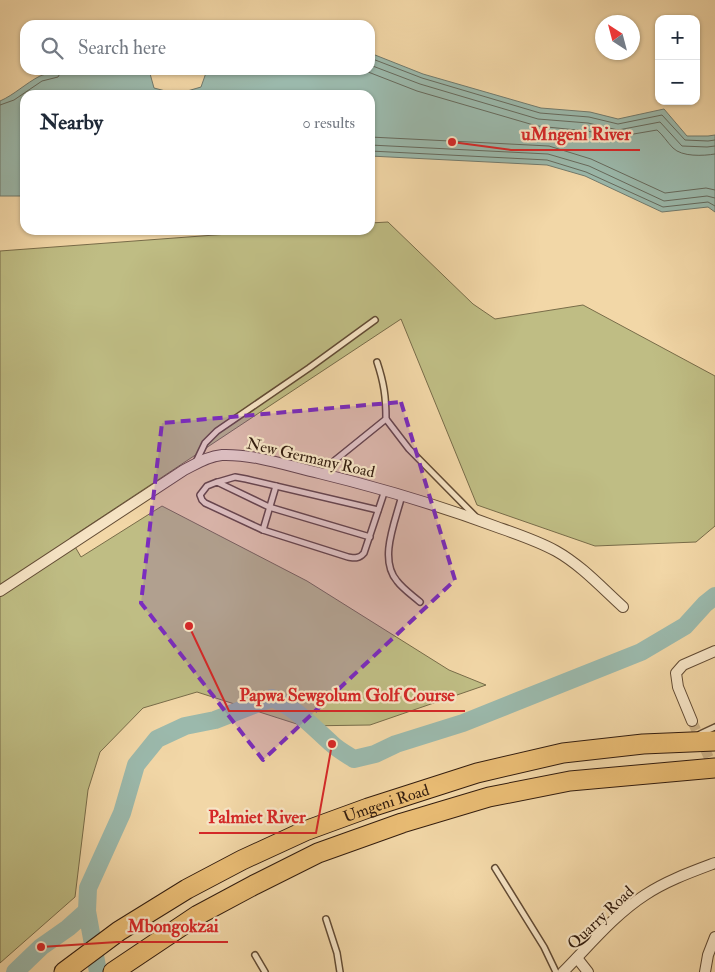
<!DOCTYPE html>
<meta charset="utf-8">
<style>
body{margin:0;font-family:"IM FELL Double Pica",serif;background:#f6f6f7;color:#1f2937}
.controls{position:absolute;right:15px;top:15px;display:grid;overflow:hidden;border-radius:10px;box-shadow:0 1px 4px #0004}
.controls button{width:45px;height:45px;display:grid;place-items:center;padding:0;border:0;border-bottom:1px solid #e0e1e3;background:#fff;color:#1f2937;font:25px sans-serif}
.compass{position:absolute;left:595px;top:15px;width:45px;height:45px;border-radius:50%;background:#fff;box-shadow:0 1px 4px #0004;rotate:324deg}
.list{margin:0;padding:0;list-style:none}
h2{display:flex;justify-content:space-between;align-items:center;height:65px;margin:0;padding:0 20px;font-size:21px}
h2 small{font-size:16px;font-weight:400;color:#747a83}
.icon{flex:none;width:28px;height:28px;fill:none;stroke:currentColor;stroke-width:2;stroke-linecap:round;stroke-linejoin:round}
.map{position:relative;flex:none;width:715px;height:972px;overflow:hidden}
.search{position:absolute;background:#fff;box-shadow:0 1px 4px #0004;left:20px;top:20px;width:355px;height:55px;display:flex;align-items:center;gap:12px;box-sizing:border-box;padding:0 18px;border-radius:15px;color:#747a83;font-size:19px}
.panel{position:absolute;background:#fff;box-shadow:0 1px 4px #0004;left:20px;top:90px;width:355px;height:145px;border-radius:15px}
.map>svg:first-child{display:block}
.green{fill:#bfbd84;stroke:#786c49}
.water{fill:#9bb9ac;stroke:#717a6d}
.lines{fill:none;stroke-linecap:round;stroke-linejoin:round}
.shore{stroke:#666a5d;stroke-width:1}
.river{stroke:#9bb9ac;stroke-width:18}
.minor-tunnel{stroke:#ccb288;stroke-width:10;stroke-dasharray:10 5;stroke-linecap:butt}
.service-casing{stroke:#624b34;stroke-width:8}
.minor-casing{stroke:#624b34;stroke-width:12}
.motorway-casing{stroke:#321c0e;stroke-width:21}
.service{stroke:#f7e5c6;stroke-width:5}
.minor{stroke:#f7e5c6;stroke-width:10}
.motorway{stroke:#e9bc74;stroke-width:19}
.marked{fill:#7b2cbf;fill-opacity:0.2;stroke:#7b2cbf;stroke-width:4;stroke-dasharray:10 6;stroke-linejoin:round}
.labels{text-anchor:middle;stroke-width:4.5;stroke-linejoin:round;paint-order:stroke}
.street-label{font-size:16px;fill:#321c0e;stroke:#f7e5c6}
.leader{fill:none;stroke:#d62828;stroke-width:2}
.callout-dot{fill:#d62828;stroke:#f7e5c6;stroke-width:2}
.callout-label{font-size:18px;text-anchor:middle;font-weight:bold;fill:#d62828;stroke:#f7e5c6;stroke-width:4.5;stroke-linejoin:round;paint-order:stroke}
</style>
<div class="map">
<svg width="715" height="972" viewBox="0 0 715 972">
<rect width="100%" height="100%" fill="#f2d7a7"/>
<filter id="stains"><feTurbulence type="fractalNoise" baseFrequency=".004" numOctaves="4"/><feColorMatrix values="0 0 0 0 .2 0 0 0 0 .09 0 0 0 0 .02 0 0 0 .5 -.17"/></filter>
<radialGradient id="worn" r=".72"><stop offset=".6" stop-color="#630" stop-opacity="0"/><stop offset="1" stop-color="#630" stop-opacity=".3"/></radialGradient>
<polygon class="green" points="388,222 473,304 495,319 583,305 715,376 715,526 696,542 595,546 477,505 401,319 70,538 81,557 162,506 307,581 449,670 486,685 370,725 303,726 197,692 143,708 100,752 88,790 75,897 0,963 0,251 282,230 370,230 370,223"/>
<path class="water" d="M370 53 423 74 541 108 590 112 618 119 664 109 687 136H708L715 135V212L708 207 662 212 585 176 547 165 370 156V95H25V196H0V101C14 95 26 83 40 76 67 65 119 70 149 70L154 88 177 94 201 87 207 70H370Z"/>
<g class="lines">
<g class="shore">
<polyline points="370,58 422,78 540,113 589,117 618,124 662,115 685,140 708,141 715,140"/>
<polyline points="370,65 420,84 538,119 588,123 618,130 660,122 682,146 707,147 715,146"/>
<path d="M363 70 417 91 537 126 587 131 616 137 657 130C663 135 667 142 673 148 682 157 703 156 715 154"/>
<polyline points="0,105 14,100 42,81 58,77 62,70"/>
<polyline points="370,137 549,146 591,159 665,193 706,188 715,190"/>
<polyline points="370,145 548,154 589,166 664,201 707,196 715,198"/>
<polyline points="370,151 547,160 586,172 663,207 708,202 715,206"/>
</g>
<g class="river">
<polyline points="15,972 41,947 68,928 87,911"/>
<path d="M98 972 87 911 88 888 122 813 136 765 157 739 185 726 215 720 272 698C296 708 312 726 331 743 337 749 346 754 354 759L375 754 396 744 463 723 641 652 685 626 705 604 715 596"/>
</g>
<polyline class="minor-tunnel" points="692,721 715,771"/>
<g class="service-casing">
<g id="service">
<polyline points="386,419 409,449 477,518"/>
<polyline points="196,462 205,443 217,431 309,368 375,320"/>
<path d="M323 474 334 461 386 419C386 397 384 383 377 362"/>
<polyline points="218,482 235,477 246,479 378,510"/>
<path d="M402 495C396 520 378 559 397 581 403 589 412 595 420 602"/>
<polyline points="263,530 276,486"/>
<path d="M370 537 269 507 217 482 207 486 200 495 202 500 205 503 263 530 348 557C355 558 359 559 364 553L385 490"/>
<polyline points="700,734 715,727"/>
<polyline points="495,868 544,947 556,972"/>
<polyline points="326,919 337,953 340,972"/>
<polyline points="255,955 265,972"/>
</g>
</g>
<g class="minor-casing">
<g id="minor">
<path d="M0 591 184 470C196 464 208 456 222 455 255 454 288 466 319 473 380 488 438 505 497 527 517 534 538 541 556 551 581 565 602 588 623 607"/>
<polyline points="692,721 678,687 676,673 683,665 715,651"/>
<polyline points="577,958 588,972"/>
<path d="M563 972C589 946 614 915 645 895 666 881 691 872 715 863"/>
<polyline points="705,972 708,955 715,937"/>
</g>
</g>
<g class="motorway-casing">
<g id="motorway">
<path id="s1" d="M64 972 119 931 187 889 242 860 305 831 368 808 477 773 563 753 643 744 715 741"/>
<polyline points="113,972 198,915 254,885 318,853 402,823 489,797 570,781 715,768"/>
</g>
</g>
<use href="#service" class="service"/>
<use href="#minor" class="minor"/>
<use href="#motorway" class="motorway"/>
</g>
<path class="marked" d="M401 402 455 580 263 760 141 603 162 423Z"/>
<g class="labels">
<g class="street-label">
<text transform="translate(311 457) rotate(13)" y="6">New Germany Road</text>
<text dy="6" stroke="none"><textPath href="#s1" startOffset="366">Umgeni Road</textPath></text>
<text transform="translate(600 917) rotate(-43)" y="6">Quarry Road</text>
</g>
</g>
<path class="leader" d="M452 142L511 150H640M189 626L229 711H465M332 744L316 833H199M41 947L117 942H228"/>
<g class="callout-dot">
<circle cx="452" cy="142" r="5"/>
<circle cx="189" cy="626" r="5"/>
<circle cx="332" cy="744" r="5"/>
<circle cx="41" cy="947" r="5"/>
</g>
<g class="callout-label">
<text x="576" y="140">uMngeni River</text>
<text x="347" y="701">Papwa Sewgolum Golf Course</text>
<text x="257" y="823">Palmiet River</text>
<text x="173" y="932">Mbongokzai</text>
</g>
<rect width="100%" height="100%" filter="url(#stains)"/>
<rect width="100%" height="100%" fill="url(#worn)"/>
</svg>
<div class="controls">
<button>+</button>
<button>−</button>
</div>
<svg class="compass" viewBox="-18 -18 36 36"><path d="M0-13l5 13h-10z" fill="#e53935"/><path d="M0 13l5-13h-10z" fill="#747a83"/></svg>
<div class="search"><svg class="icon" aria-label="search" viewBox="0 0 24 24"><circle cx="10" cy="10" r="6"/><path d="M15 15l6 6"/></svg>Search here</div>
<section class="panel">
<h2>Nearby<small>0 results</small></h2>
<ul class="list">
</ul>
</section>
</div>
